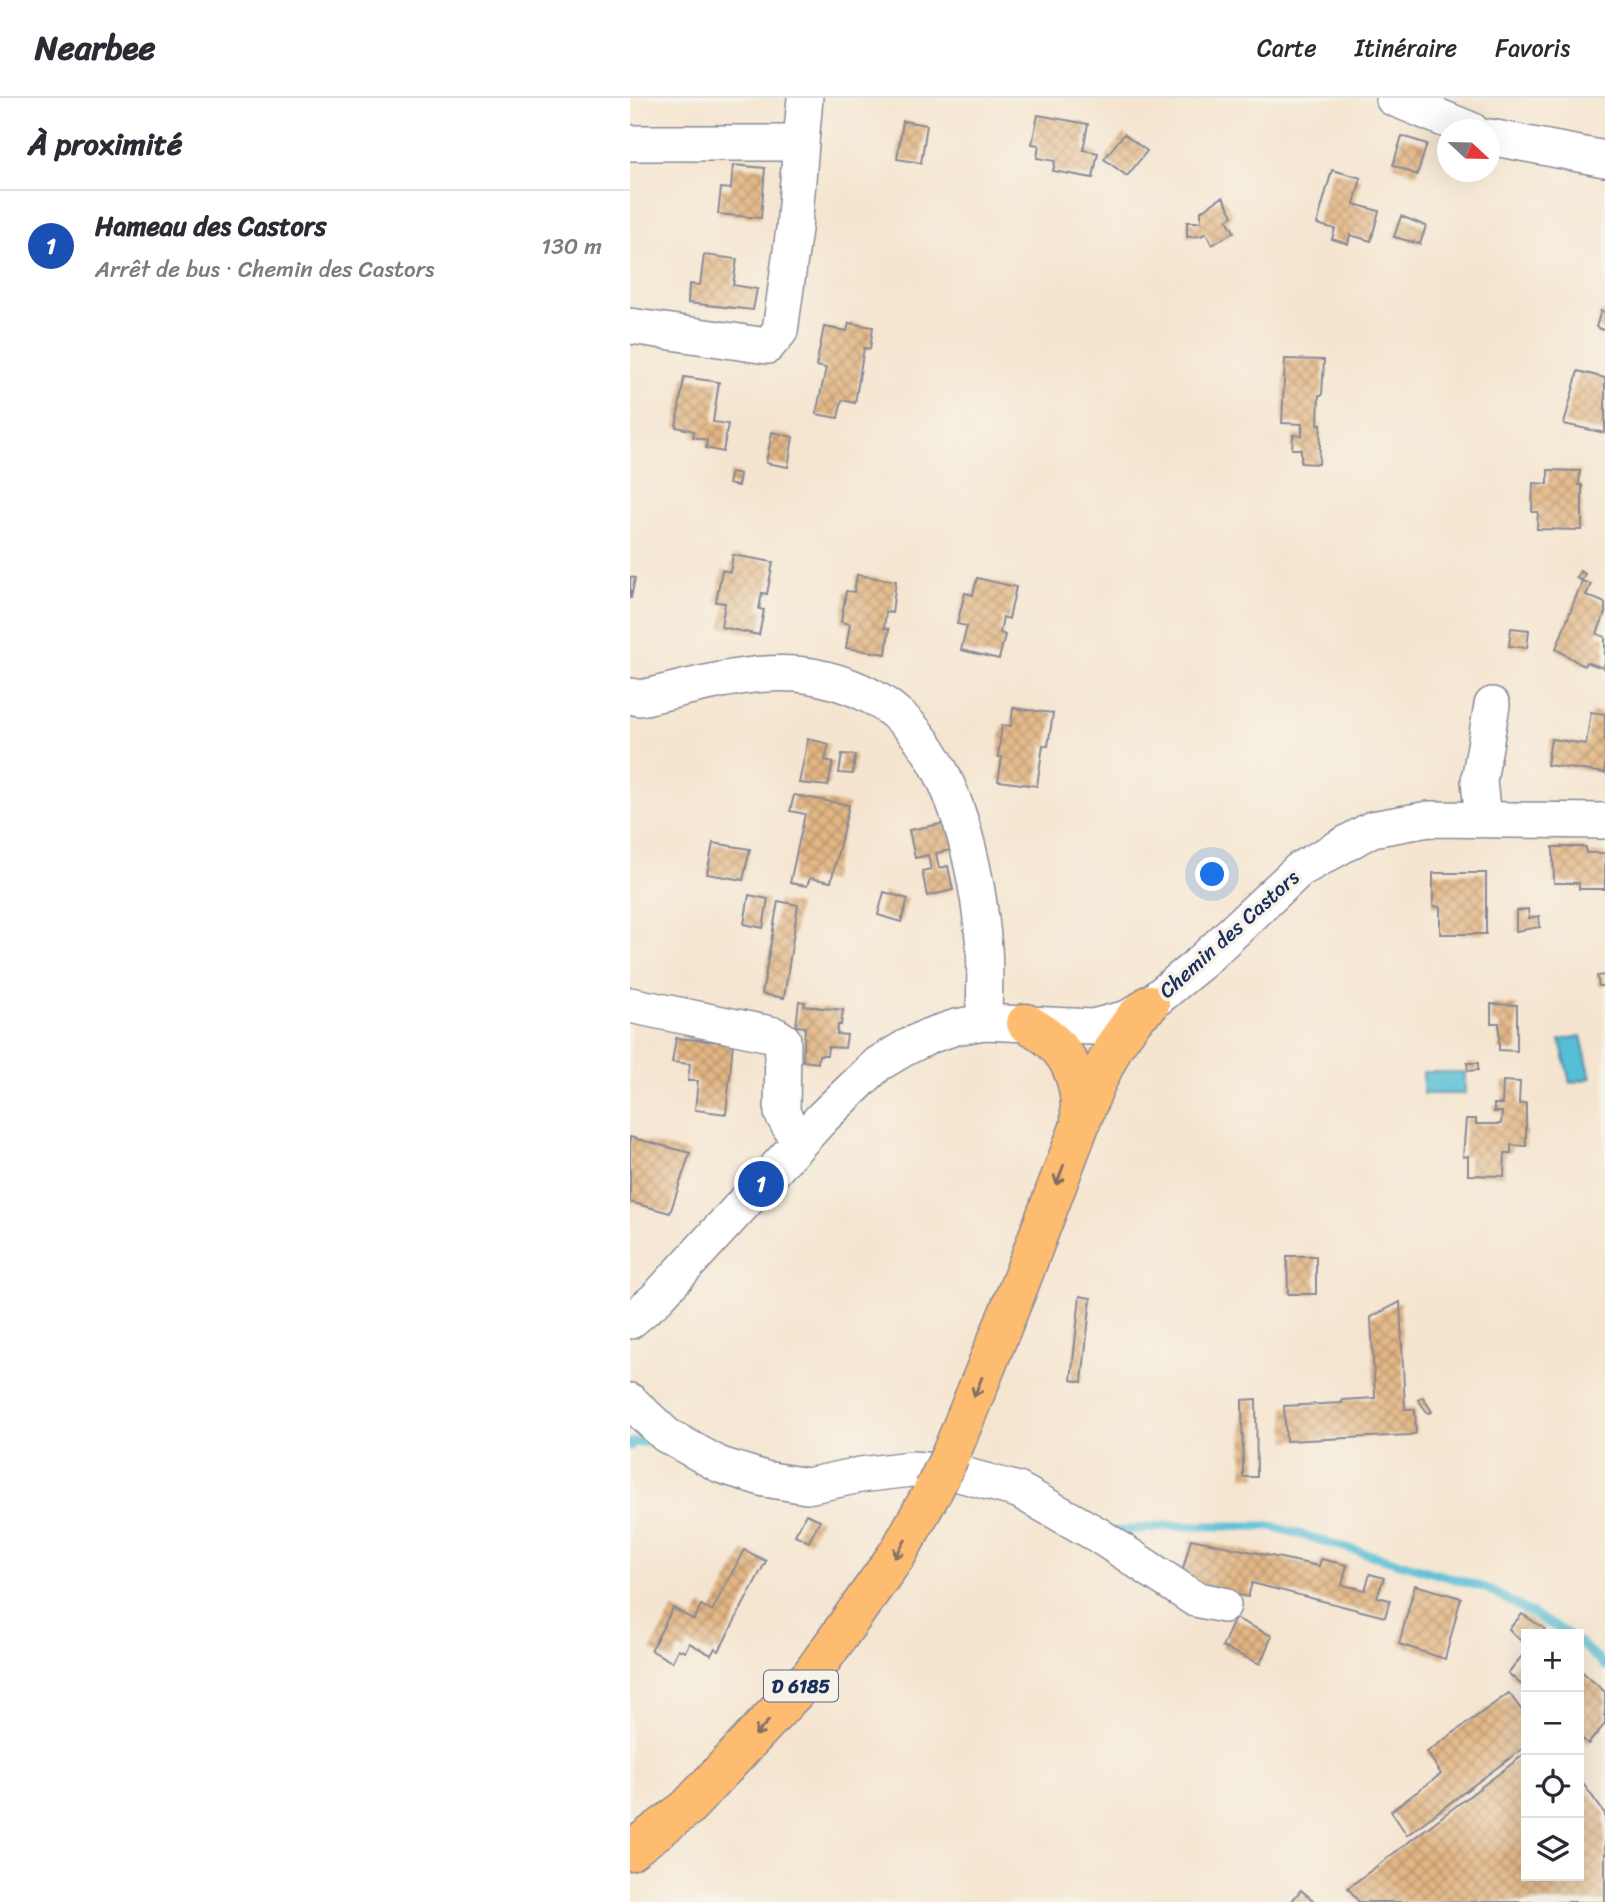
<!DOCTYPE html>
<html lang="fr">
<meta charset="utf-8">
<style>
body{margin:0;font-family:Sriracha,sans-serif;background:#f7f7f7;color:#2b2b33}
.controls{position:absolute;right:21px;bottom:21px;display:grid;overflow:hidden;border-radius:0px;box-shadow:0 7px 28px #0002}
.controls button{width:63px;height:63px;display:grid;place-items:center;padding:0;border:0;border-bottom:2px solid #e1e1e2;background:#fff;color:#2b2b33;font:35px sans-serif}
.compass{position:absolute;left:807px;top:21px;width:63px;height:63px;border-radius:50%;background:#fff;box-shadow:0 7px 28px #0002;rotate:112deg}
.you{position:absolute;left:583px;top:777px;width:24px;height:24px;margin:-18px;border:5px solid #fff;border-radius:50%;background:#1a73e8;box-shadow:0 0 0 10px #1a73e833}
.badge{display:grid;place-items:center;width:46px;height:46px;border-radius:50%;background:#b45309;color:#fff;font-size:23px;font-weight:700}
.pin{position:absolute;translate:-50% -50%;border:4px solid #fff;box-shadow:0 2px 7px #0006}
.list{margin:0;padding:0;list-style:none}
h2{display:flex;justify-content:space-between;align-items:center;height:91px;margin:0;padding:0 28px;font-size:30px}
h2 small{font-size:23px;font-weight:400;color:#7c7c81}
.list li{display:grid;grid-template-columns:46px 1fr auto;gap:21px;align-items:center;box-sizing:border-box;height:112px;padding:0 28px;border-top:2px solid #e1e1e2}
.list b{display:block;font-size:26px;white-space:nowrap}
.list p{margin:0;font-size:23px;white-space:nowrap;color:#7c7c81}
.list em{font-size:23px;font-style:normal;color:#7c7c81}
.icon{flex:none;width:38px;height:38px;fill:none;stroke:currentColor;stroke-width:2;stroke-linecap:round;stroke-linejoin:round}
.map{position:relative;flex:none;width:975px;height:1804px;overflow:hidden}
header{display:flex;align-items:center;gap:42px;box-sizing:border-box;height:98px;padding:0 35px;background:#fff;border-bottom:2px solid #e1e1e2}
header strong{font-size:33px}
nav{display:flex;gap:38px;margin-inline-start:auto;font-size:24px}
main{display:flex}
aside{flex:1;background:#fff}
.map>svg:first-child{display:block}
.water{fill:#57bed5;stroke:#39769a;stroke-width:2}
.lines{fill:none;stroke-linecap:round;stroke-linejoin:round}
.stream{stroke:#57bed5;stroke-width:9}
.building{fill:url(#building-cross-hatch)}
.minor-casing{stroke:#888a97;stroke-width:38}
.highway-casing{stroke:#888a97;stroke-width:41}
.minor{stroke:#fff;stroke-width:35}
.highway{stroke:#febc70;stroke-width:38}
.highway-bridge-casing{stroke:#888a97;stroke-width:41;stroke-linecap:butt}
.highway-bridge{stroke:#febc70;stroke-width:38}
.oneway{stroke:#816e66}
.labels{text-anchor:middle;stroke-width:7;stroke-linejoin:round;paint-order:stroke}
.shield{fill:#f7f3e8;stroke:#5d6a87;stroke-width:2}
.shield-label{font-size:19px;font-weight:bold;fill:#1b2f5e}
.street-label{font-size:21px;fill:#1b2f5e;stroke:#f7f3e8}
</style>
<header>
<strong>Nearbee</strong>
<nav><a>Carte</a><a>Itinéraire</a><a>Favoris</a></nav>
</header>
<main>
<aside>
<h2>À proximité<small></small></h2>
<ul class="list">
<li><span class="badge" style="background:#1a4fb4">1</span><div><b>Hameau des Castors</b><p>Arrêt de bus · Chemin des Castors</p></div><em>130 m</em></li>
</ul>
</aside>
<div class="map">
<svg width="975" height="1804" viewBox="0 0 975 1804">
<defs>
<pattern id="building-cross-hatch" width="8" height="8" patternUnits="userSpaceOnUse" patternTransform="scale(1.75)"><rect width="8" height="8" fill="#e3b683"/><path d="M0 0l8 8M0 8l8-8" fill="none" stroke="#b7946e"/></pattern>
</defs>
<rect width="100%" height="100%" fill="#f7f3e8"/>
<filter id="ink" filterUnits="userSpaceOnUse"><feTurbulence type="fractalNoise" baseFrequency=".0143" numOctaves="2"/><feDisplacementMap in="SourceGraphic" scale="14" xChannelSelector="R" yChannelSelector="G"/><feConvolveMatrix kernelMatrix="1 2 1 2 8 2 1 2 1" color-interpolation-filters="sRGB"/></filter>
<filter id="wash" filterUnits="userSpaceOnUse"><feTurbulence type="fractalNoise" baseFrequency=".00686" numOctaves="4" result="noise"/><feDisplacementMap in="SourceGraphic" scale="28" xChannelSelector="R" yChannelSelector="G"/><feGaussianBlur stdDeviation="1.57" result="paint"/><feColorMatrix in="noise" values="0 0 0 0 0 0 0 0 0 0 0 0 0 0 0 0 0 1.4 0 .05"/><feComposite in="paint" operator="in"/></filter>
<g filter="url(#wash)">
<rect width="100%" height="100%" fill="#f5e5d0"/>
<g class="water">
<polygon points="951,938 961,980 940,985 930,942"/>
<rect x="793" y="974" width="42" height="22"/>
</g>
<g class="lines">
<g class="stream">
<polyline points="0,1348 1,1345 23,1343 28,1345"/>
<polyline points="484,1434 534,1428 641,1428 856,1490 938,1536"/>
<polyline points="949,1544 975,1568"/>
</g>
</g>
<g id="blocks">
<g class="building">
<polygon points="408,17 458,26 453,52 468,55 463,80 423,73 425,63 407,60 409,47 402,46"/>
<polygon points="273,23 297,27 291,65 267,61"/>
<polygon points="494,36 517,53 497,78 474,61"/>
<polygon points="772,38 797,46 787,77 763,67"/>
<polygon points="103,67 135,70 131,120 88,116 91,90 101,91"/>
<polygon points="702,72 731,80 724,106 749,113 741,143 720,137 718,146 702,141 705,131 687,126"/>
<polygon points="593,99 603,118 597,122 604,134 582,147 576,135 571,138 557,139 557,124 571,124 571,113"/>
<polygon points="771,118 796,128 790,146 764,139"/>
<polygon points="74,157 107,161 103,187 127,191 123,212 58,205 59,186 70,187"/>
<polygon points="971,213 975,214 975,233 966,229"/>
<polygon points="219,225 243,229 240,251 234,250 225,305 212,302 208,320 186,316 196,270 186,268 194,229 217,233"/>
<polygon points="655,261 694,262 692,297 689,297 688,326 691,326 689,366 671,365 671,351 662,351 663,337 672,338 672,326 652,325"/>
<polygon points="948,273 975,280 975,335 934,326"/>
<polygon points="54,279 89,284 83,324 98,326 93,354 76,350 77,342 63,339 64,333 46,329"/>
<polygon points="142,334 163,339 158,369 136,365"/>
<polygon points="918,372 950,373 949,387 952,387 952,432 907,431 908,414 902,414 903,385 918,386"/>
<polygon points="101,374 110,376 108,388 98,386"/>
<polygon points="103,457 143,464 137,496 132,495 129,511 134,512 129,537 91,529 95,505 86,504 92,472 100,474"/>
<polygon points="950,473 955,476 952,483 946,480"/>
<polygon points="227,477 266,483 262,515 256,514 254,530 259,531 256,556 216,550 220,526 211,524 216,493 224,494"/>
<polygon points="0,479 5,480 1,500 0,500"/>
<polygon points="347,480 386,489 379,521 373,519 370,535 375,537 369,561 331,552 337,528 327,526 335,495 343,497"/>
<polygon points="952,483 961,486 956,497 975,505 975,515 967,536 975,539 975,564 973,570 956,564 954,568 926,551"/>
<polygon points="881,530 899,532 897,550 879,548"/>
<polygon points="383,610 423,615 418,648 413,647 407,688 368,683 372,659 368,659 372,627 381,628"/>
<polygon points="961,614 975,616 975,675 917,667 921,641 956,646"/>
<polygon points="178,641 199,646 195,662 203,664 198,688 169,685"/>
<polygon points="212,656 225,657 223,676 209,675"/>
<polygon points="164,697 219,707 201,784 180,780 177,788 160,785 175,716 160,713"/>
<polygon points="321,724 326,751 306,755 309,770 318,768 323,792 297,798 292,773 301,771 298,757 285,760 279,732"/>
<polygon points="83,745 120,751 113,782 77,776"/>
<polygon points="923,749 956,749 956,755 975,755 975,791 949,791 949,785 924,785"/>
<polygon points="803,775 856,775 856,836 810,836 810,809 803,808"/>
<polygon points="254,794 278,801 271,824 248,817"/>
<polygon points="119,797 138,801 133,830 114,826"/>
<polygon points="148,803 168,807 154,900 132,896"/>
<polygon points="898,811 899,820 909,818 910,829 886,833 886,813"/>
<polygon points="975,877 975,888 969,888 967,878"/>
<polygon points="169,903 175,904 174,908 213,912 211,927 208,927 207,936 217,937 215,950 198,949 197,957 189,957 188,965 173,963 175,929 166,928"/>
<polygon points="861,906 887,907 887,953 869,952 869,925 861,925"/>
<polygon points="46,940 103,945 96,1016 65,1012 68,983 58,983 60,966 42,964"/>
<polygon points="837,965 848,965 848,972 838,973"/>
<polygon points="873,983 890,984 889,1006 896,1005 896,1048 881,1047 881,1055 875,1055 874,1078 838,1077 838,1058 833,1059 836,1021 846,1021 846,1026 871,1026 872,1014 864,1014 864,1006 872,1006"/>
<polygon points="0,1039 60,1055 40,1115 0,1104"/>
<polygon points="657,1158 686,1158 686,1196 658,1196"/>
<polygon points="450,1198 461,1200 452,1284 441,1282"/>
<polygon points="770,1204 775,1311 785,1311 786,1335 780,1337 656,1343 654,1308 712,1305 712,1302 745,1300 741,1219"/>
<polygon points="793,1299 802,1314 798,1315 788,1302"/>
<polygon points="626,1301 627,1379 613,1379 612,1302"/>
<polygon points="176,1416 190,1422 179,1444 165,1437"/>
<polygon points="561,1441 689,1468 691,1461 717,1467 712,1487 735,1492 740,1476 754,1480 747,1499 760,1502 755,1519 622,1485 618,1499 550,1482"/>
<polygon points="114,1452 136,1463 89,1553 85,1550 81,1557 59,1545 55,1554 48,1551 42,1564 21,1552 43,1510 64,1522 71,1507 82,1513"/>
<polygon points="785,1487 831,1500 815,1561 769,1546"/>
<polygon points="892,1516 915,1531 910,1536 896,1536 896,1548 879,1531"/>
<polygon points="605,1520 642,1538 630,1566 592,1549"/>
<polygon points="896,1553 896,1591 878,1575"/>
<polygon points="949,1571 975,1594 975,1626 958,1646 949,1638"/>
<polygon points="879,1595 896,1618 896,1648 777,1737 761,1713 811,1676 797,1654"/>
<polygon points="896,1655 896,1778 949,1778 949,1680 975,1716 975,1804 729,1804 718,1790"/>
<polygon points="671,1792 685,1804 661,1804"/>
</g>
</g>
</g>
<g filter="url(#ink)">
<use href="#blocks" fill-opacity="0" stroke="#888a97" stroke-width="2"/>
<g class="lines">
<g class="minor-casing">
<g id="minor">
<polyline points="763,0 841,32"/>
<polyline points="860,39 975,61"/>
<polyline points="0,45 171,45 175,0"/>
<polyline points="0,228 137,248 150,233 164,131 171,45"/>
<path d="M0 598 10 600C62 589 129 568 182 578 213 584 244 596 268 617 327 666 348 777 354 850 356 874 354 900 354 924"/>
<polyline points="853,721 849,683 862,607"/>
<polyline points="0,907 145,937 153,942 152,1015 169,1045"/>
<polyline points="0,1223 25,1202 193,1019 248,966 275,950 299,938 326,929 354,924 463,929 498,920 520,906 569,866 669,772 742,731 799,721 975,723"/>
<polyline points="0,1303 36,1337 90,1367 135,1381 177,1388 230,1377 281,1371 322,1374 388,1392 468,1437 565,1501 593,1507"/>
</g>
</g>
<g class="highway-casing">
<g id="highway">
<path d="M396 925C437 947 452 977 450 1023"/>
<polyline points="320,1358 389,1188 464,990 484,948 505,919 520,906"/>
<polyline points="0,1753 57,1710 181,1577 268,1455 304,1391"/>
</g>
</g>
<use href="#minor" class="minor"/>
<use href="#highway" class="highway"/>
<g class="highway-bridge-casing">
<polyline id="highway-bridge" points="304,1391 320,1358"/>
</g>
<use href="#highway-bridge" class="highway-bridge"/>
</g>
<defs><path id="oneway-shaft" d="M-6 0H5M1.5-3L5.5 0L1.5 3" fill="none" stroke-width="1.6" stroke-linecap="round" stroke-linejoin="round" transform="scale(1.75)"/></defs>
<g class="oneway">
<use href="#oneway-shaft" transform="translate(430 1077) rotate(110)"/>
<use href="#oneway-shaft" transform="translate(348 1289) rotate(112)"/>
<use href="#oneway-shaft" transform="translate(270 1451) rotate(121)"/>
<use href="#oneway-shaft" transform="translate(132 1630) rotate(133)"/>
</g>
</g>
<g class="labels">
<rect class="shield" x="134" y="1572.5" width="74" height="31" rx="5"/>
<g class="shield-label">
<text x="171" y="1595">D 6185</text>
</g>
<g class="street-label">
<text transform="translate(599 836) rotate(-42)" y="7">Chemin des Castors</text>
</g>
</g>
</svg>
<div class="controls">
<button>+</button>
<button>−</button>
<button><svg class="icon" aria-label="locate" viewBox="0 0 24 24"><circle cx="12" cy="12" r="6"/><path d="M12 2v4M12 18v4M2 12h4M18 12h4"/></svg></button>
<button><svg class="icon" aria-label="layers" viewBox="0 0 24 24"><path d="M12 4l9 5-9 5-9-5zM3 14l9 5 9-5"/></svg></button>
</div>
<svg class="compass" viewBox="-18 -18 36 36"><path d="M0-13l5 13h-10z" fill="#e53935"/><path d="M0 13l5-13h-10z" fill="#7c7c81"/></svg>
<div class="you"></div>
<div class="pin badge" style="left:131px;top:1086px;background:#1a4fb4">1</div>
</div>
</main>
